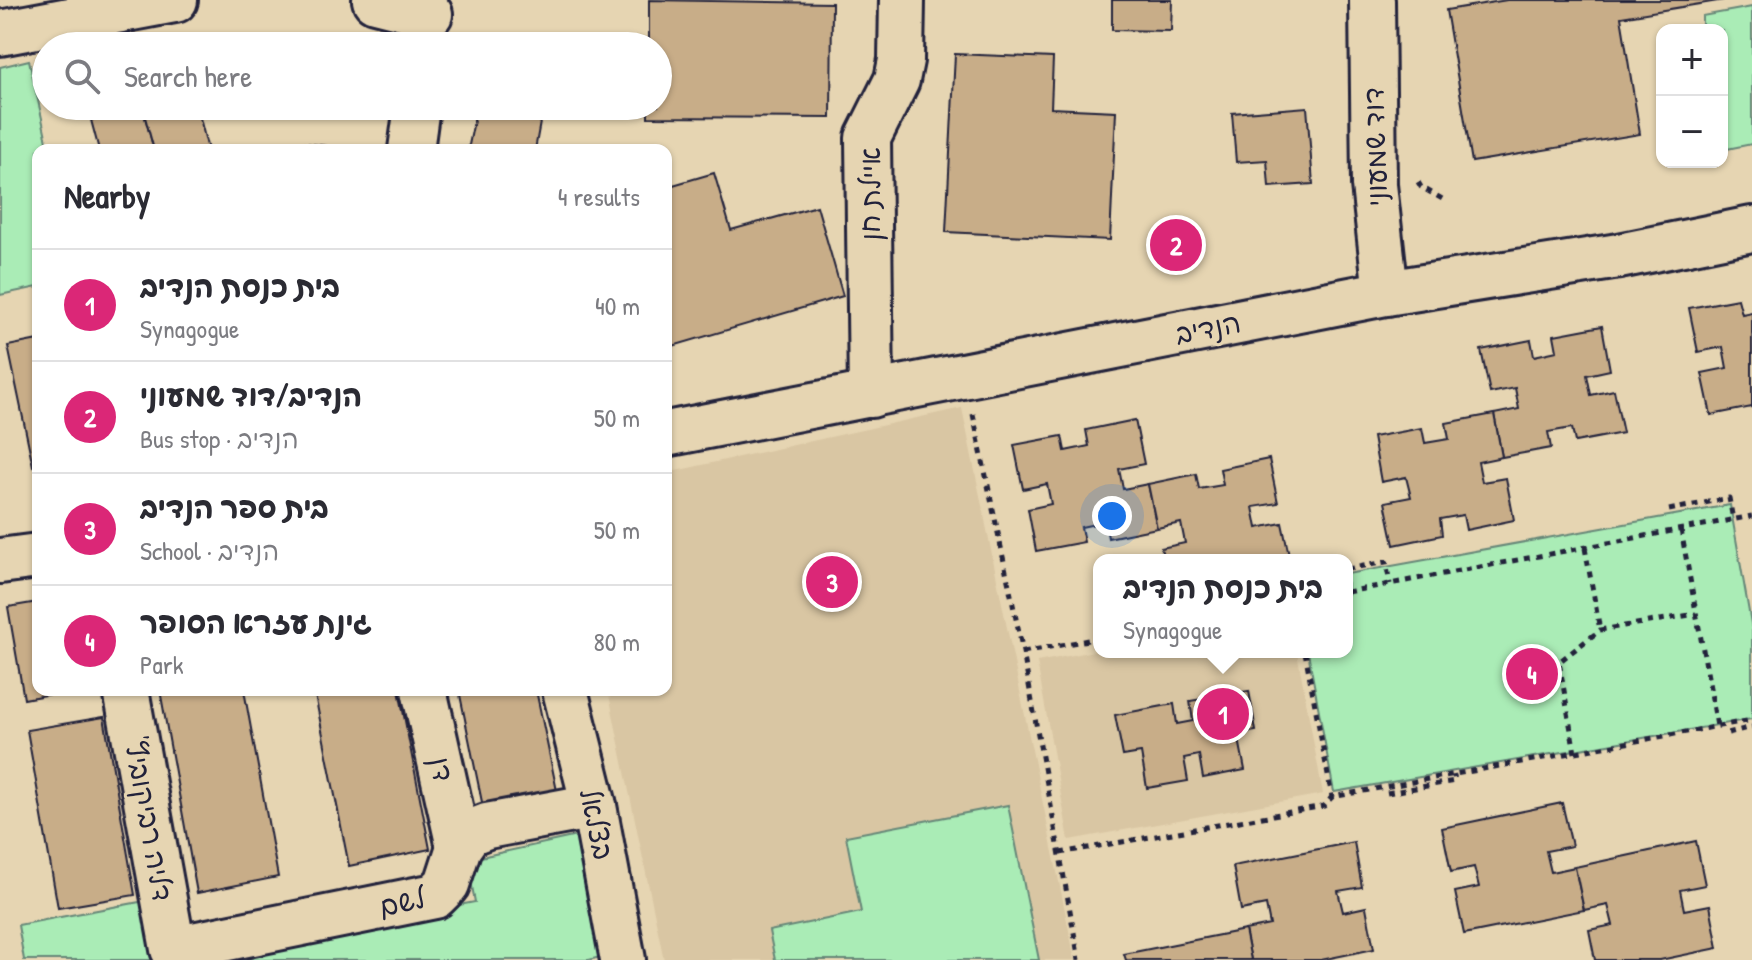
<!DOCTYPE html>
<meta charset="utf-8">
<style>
body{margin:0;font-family:"Patrick Hand","Playpen Sans Hebrew",sans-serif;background:#f7f7f7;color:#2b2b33}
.controls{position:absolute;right:24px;top:24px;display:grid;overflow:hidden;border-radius:16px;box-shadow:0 2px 6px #0004}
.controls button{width:72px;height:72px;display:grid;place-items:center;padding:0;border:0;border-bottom:2px solid #e1e1e2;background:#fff;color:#2b2b33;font:40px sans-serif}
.you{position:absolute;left:1112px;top:516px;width:28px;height:28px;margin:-20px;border:6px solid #fff;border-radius:50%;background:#1a73e8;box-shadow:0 0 0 12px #1a73e833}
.badge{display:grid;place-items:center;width:52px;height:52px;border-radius:50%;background:#db2777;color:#fff;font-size:26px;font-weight:700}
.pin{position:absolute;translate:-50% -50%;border:4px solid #fff;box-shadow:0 2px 8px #0006}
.popup{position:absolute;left:1093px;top:554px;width:260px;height:104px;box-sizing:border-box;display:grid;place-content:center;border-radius:16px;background:#fff;filter:drop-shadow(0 2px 6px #0005);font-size:26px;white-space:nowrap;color:#7c7c81}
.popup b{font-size:30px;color:#2b2b33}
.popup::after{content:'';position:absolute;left:50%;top:100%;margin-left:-16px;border:16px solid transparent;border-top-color:#fff}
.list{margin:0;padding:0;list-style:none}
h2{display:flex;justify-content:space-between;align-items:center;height:104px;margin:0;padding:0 32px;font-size:34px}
h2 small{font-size:26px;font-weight:400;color:#7c7c81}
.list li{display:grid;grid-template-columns:52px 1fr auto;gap:24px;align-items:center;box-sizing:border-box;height:112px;padding:0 32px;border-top:2px solid #e1e1e2}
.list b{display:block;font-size:30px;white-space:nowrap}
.list p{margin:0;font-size:26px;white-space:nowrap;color:#7c7c81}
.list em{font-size:26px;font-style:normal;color:#7c7c81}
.icon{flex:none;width:44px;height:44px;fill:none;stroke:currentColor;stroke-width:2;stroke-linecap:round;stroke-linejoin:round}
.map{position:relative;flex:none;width:1752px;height:960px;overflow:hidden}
.search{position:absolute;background:#fff;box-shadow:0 2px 6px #0004;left:32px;top:32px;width:640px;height:88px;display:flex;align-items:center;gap:20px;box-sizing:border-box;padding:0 28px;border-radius:44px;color:#7c7c81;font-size:30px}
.panel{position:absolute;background:#fff;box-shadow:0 2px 6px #0004;left:32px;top:144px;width:640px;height:552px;border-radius:16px}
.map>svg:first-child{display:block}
.built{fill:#d9c6a3}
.green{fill:#aaecb6;stroke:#668778;stroke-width:2}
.building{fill:#c8ad88;stroke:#22223b;stroke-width:2}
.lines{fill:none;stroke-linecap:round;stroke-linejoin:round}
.minor-casing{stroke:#22223b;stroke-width:50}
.path{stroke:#22223b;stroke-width:5;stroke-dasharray:6 6;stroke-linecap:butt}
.minor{stroke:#e6d5b2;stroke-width:44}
.labels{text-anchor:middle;stroke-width:6;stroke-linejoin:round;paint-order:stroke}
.street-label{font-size:28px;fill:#22223b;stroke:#e6d5b2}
</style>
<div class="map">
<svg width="1752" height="960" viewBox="0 0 1752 960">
<rect width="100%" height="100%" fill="#e6d5b2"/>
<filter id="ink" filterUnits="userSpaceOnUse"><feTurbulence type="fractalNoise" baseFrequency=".0125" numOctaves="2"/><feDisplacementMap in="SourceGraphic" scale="16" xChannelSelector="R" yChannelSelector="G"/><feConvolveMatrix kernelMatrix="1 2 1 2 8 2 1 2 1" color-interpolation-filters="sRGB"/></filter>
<g filter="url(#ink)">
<g class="built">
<polygon points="962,408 1075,960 664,960 608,690 666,690 666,473"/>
<polygon points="1099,650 1297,652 1323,794 1069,840 1037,662"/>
</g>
<g class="green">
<polygon points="1752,7 1752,144 1722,150 1722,30 1702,30 1702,16"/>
<polygon points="29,60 49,150 38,150 38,287 0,295 0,67"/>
<polygon points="1730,505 1752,629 1752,719 1334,792 1308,652 1347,652 1347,574"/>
<polygon points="1008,805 1039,960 775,960 769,931 861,912 846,836"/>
<polygon points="586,834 611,954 589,960 171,960 475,902 467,860"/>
<polygon points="145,901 156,960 24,960 18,925"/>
</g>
<g class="building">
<polygon points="649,0 832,3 831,118 648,117 648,106 658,106 658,46 649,46"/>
<polygon points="1112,0 1172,0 1171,31 1112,30"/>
<polygon points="1507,0 1724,0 1621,17 1640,134 1472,162 1446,10"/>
<polygon points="312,40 366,46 311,46"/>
<polygon points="955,54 1053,58 1051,108 1116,111 1110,240 946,232"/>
<polygon points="142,106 154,150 99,150 91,120"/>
<polygon points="142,106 197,106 208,150 154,150"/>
<polygon points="213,106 291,106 213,109"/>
<polygon points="319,106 391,106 391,113"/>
<polygon points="477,106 543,106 535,150 468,150"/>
<polygon points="1307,107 1313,184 1269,187 1267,160 1236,162 1232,113"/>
<polygon points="297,142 358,150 296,150"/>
<polygon points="714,173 731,230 817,206 843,296 666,348 666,187"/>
<polygon points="1738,299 1742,314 1752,312 1752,407 1711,415 1702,373 1727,368 1723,347 1698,352 1689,308"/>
<polygon points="1602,326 1610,370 1587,375 1591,395 1614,390 1623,433 1575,442 1572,428 1548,432 1551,448 1502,457 1494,414 1519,409 1515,388 1490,393 1481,350 1531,340 1534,356 1557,351 1554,335"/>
<polygon points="38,340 38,465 33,466 8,346"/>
<polygon points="1494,414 1502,457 1478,462 1482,482 1506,478 1514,520 1466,530 1463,515 1440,519 1442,535 1394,545 1385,502 1411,497 1406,477 1381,482 1373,437 1422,428 1425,443 1449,439 1446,423"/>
<polygon points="1135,420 1144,464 1119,469 1123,489 1148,484 1157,528 1108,538 1105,522 1081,527 1084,542 1036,551 1028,509 1051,504 1047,484 1023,489 1014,445 1062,436 1065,451 1089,446 1086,430"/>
<polygon points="1269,459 1278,503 1253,507 1257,528 1282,523 1290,560 1164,560 1161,548 1185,543 1181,523 1157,528 1148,484 1196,474 1199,489 1223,485 1220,469"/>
<polygon points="38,602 38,690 73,690 24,699 8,607"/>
<polygon points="160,690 244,690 278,877 197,893"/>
<polygon points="314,690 399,690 430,849 349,866"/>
<polygon points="459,690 536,690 557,791 483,807"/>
<polygon points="1249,691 1256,731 1238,734 1245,770 1203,778 1199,755 1184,758 1188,781 1147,788 1141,753 1123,756 1115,715 1174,704 1177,724 1193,721 1190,701"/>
<polygon points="104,717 135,895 58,908 27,730"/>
<polygon points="1562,803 1572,846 1546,851 1551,872 1575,867 1584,910 1464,934 1455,892 1479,887 1474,867 1451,872 1442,828"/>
<polygon points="1696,841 1705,885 1680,890 1684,910 1710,905 1718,948 1660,960 1595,960 1589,930 1613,925 1608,905 1584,910 1575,867"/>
<polygon points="1354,842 1362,887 1338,891 1343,912 1366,907 1374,949 1321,960 1251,960 1245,930 1270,925 1266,905 1241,910 1233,866"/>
<polygon points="1245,930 1251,960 1126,960 1124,954"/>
</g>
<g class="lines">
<g class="minor-casing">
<g id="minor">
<polyline points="375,0 430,14"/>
<polyline points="1372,0 1374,185 1386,293"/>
<polyline points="0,33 175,0"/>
<polyline points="411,150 417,106"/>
<polyline points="871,395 868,138 897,80 901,60 902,0"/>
<polyline points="666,434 1386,293 1619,256 1752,229"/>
<polyline points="0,561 38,556"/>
<polyline points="126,690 173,949 435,896 447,884 459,847 469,833 487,826 594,806"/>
<polyline points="424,690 459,847"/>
<polyline points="565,690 594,806 623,960"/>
</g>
</g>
<g class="path">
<polyline points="1418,182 1421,187 1446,201"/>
<polyline points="973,414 1023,652 1079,960"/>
<polyline points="1669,510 1729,498 1733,520"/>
<polyline points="1681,530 1717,726"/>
<polyline points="1585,548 1600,630"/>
<polyline points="1347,569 1386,562 1390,584"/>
<polyline points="1347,592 1752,516"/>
<polyline points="1023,652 1099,638"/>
<polyline points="1305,652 1332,797"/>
<polyline points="1728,733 1752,727"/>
<polyline points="1575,753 1559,662 1600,630 1696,614"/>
<polyline points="1387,793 1455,781 1454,775"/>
<polyline points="1060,853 1324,806 1332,797 1390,786 1752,720"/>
</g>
<use href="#minor" class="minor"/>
</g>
</g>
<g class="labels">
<g class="street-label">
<text transform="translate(1375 147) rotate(-92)" y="10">דוד שמעוני</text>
<text transform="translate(870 194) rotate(-90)" y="10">איילת חן</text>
<text transform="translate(1208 328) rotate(-11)" y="10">הנדיב</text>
<text transform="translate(442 769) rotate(78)" y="10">דן</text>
<text transform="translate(149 819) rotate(80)" y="10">'דליה רביקוביץ</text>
<text transform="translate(597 824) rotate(78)" y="10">בצלאל</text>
<text transform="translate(402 902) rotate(-13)" y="10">לשם</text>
</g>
</g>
</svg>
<div class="controls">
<button>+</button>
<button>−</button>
</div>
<div class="you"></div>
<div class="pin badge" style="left:1223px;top:714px">1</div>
<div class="popup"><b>בית כנסת הנדיב</b>Synagogue</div>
<div class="pin badge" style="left:1176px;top:245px">2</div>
<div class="pin badge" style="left:832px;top:582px">3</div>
<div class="pin badge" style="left:1532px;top:674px">4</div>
<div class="search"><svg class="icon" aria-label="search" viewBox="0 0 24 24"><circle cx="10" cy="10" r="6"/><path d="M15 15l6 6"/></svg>Search here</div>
<section class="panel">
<h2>Nearby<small>4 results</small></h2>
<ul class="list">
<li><span class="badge">1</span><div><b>בית כנסת הנדיב</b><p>Synagogue</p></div><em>40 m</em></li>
<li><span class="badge">2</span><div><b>הנדיב/דוד שמעוני</b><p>Bus stop · הנדיב</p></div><em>50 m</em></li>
<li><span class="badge">3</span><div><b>בית ספר הנדיב</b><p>School · הנדיב</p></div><em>50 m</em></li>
<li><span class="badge">4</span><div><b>גינת עזרא הסופר</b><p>Park</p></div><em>80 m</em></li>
</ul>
</section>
</div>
